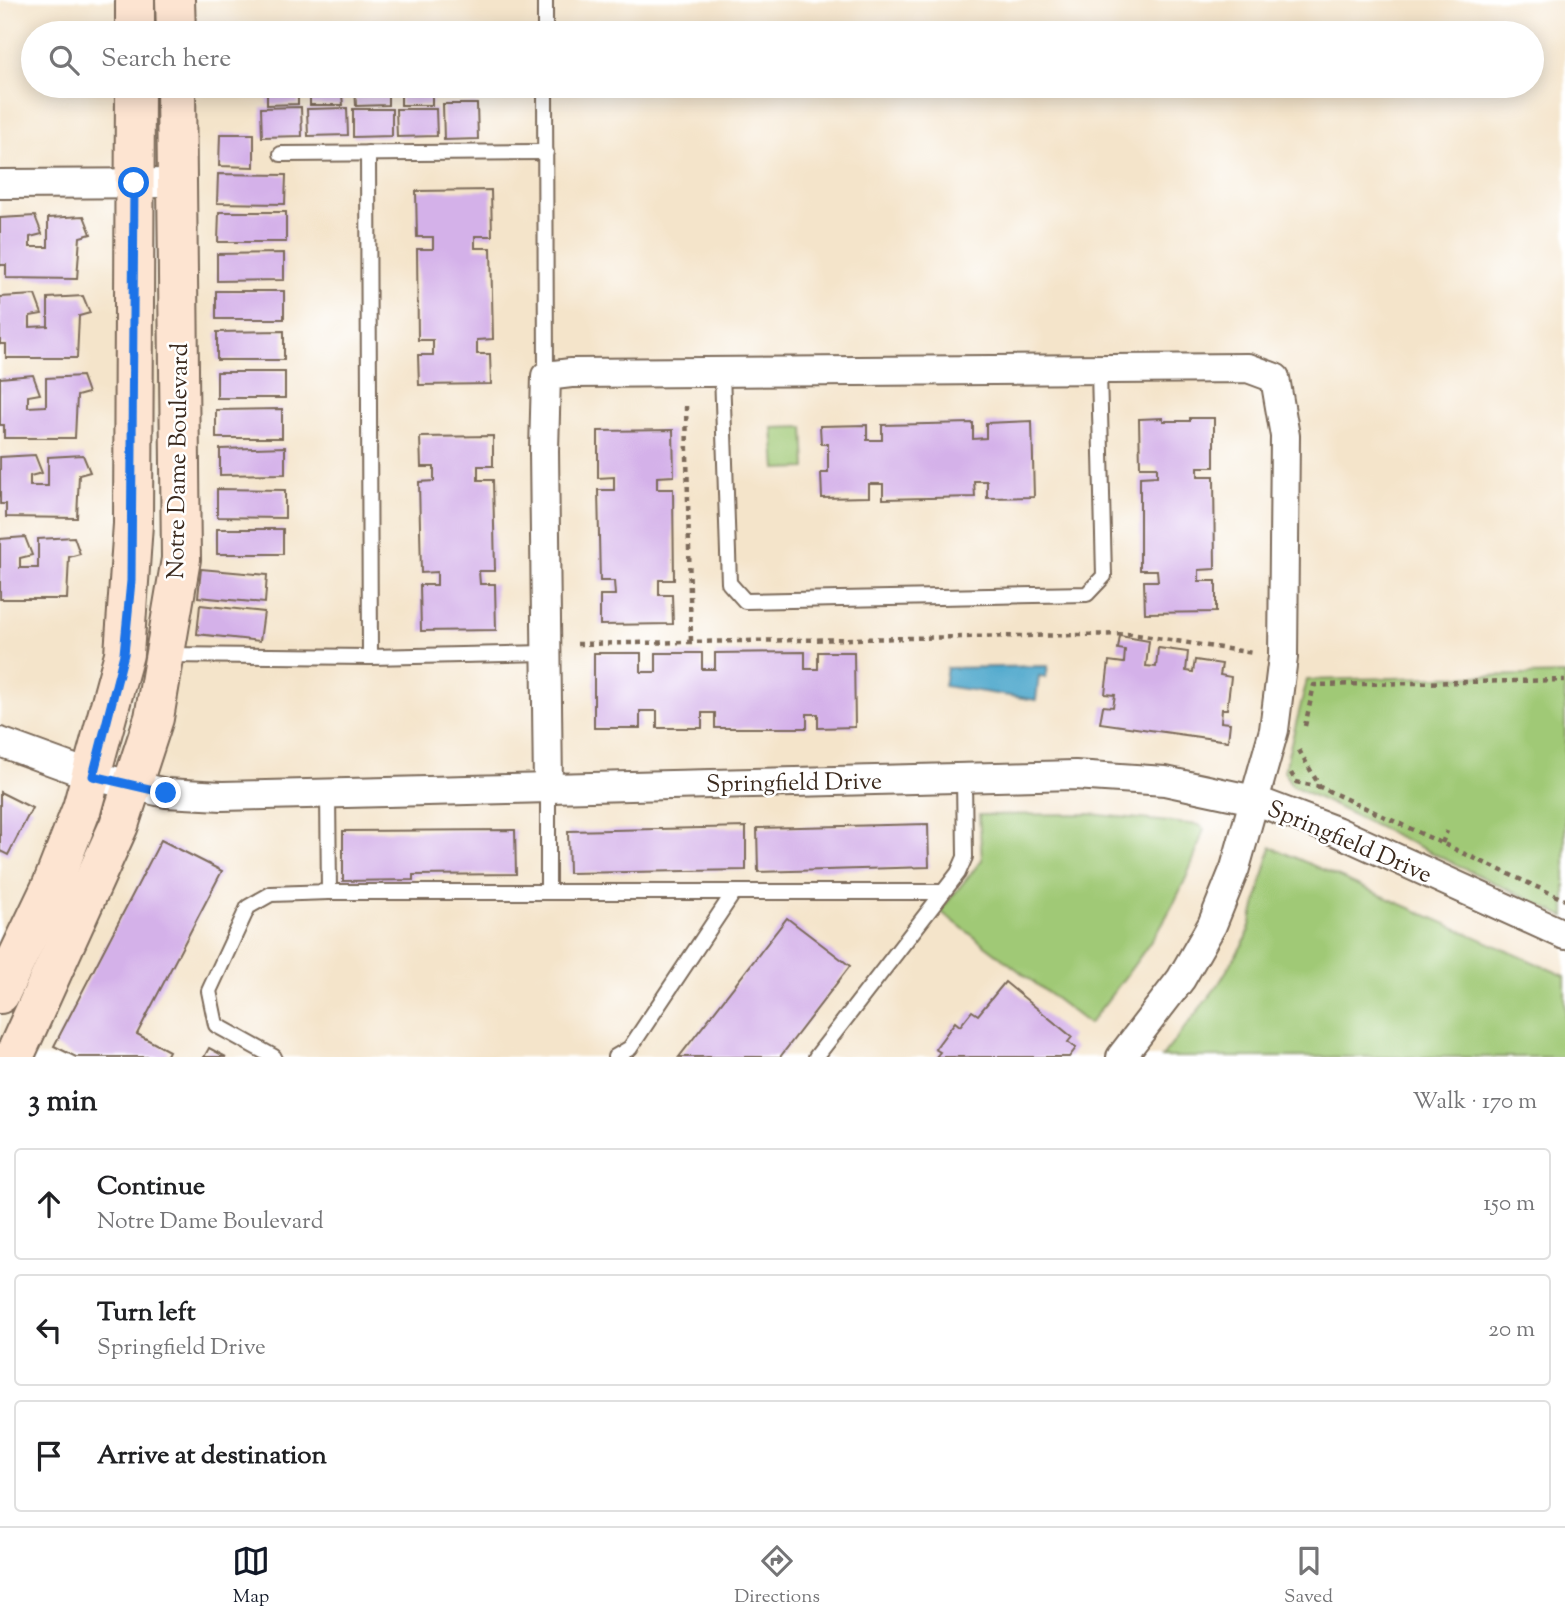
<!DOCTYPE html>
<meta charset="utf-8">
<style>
body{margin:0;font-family:"Sorts Mill Goudy",serif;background:#f2f2f2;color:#202124}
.stop{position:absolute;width:21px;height:21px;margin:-16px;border:5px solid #1a73e8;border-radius:50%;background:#fff}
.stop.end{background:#1a73e8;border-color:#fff;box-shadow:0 2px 7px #0008}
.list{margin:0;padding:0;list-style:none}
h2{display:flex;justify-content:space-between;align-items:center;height:91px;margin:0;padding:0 28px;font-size:30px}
h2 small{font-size:23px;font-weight:400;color:#757577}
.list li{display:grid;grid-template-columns:46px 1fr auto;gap:21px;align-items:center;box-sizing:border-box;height:112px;margin:0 14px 14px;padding:0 14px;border:2px solid #e0e0e0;border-radius:7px}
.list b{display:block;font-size:26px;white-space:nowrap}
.list p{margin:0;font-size:23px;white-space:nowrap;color:#757577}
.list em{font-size:23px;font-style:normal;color:#757577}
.icon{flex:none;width:38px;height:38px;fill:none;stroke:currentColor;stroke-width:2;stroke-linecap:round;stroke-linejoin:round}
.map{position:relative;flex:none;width:1565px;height:1057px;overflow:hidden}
.search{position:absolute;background:#fff;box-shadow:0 4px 18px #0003;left:21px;right:21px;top:21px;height:77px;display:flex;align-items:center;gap:18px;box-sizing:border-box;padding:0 24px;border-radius:38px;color:#757577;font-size:26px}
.sheet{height:469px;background:#fff}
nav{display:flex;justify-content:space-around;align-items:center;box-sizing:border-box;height:98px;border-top:2px solid #e0e0e0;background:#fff;font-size:19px;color:#757577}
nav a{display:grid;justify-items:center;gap:4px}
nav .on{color:#111827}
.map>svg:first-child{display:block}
.green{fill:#a0c976;stroke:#6e7a4a;stroke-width:2}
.water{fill:#4fa8cc;stroke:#456975;stroke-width:2}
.building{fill:#d4b1e9}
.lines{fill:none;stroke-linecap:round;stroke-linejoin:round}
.lane-casing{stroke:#7c6b5a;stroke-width:18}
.street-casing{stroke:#7c6b5a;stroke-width:32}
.secondary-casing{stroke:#7c6b5a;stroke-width:42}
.path{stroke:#7c6b5a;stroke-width:4.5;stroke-dasharray:5 5;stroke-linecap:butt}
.lane{stroke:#fff;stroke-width:14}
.street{stroke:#fff;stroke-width:28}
.secondary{stroke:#fde4d1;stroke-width:38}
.route{stroke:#1a73e8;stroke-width:9}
.labels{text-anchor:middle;stroke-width:5;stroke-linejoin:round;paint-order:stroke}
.street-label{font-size:24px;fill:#3b2a1e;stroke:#fff}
</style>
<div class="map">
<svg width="1565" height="1057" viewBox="0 0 1565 1057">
<rect width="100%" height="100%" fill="#fff"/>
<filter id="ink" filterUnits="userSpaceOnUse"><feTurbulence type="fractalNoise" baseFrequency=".0143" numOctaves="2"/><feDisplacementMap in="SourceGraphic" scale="14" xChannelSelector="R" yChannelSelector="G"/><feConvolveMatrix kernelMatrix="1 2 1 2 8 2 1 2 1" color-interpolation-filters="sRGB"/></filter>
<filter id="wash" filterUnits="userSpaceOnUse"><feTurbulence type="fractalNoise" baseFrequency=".00686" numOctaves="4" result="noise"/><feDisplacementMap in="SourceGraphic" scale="28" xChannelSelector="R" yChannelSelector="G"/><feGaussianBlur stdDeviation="1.57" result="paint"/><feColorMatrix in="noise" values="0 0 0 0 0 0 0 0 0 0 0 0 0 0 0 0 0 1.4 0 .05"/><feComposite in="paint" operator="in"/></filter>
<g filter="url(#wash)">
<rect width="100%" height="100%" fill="#f4e4ca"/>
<g class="green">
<polygon points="804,427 806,468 776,469 773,428"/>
<polygon points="1565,674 1565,917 1291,785 1284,771 1307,680"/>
<path d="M1090 814 1199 825 1204 829C1179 913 1141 956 1089 1024L940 911 982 860 979 815Z"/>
<polygon points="1271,847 1565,976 1565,1057 1162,1057 1218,985 1247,937"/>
</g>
<polygon class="water" points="1048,666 1046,677 1039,676 1036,700 944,686 947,668"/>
<g id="blocks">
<g class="building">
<polygon points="215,86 260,86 260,92 215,93"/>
<polygon points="267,86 307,86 307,94 298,94 298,104 267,105"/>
<polygon points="310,86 353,86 353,94 342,95 343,105 310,105"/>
<polygon points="355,86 398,86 398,95 388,95 388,105 356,106"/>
<polygon points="401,86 441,86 441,94 432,94 432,105 401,105"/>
<polygon points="442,86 480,86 481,94 452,94 452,91 443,91"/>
<polygon points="443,104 477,104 478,139 444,140"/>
<polygon points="301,107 302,136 262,137 261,108"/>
<polygon points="347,108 348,135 308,136 307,109"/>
<polygon points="353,109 392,109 392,136 353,137"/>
<polygon points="396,109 436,109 437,136 397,137"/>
<polygon points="220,134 254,134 254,167 219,166"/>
<polygon points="218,174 286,175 285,204 217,203"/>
<polygon points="491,190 492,236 475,236 475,248 491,248 493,339 477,340 477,354 490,354 491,384 419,385 418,355 433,355 433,340 418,340 417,249 433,249 433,237 417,237 416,191"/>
<polygon points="219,212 286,212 286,242 218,242"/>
<polygon points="35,216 42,234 30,237 30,247 48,247 48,218 84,216 91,234 80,237 77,279 6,278 6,265 0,265 0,218"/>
<polygon points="284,253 284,280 217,281 217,254"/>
<rect x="216" y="291" width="68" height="28"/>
<polygon points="35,295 42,314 30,316 30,327 48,326 48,298 83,296 90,313 79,316 77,358 6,358 6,344 0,344 0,297"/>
<polygon points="284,331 284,360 217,360 217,332"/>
<rect x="217" y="372" width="68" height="26"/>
<polygon points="33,375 40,394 28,396 28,407 46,406 46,378 82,376 88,393 77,396 75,438 4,438 4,425 0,425 0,378"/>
<polygon points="282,409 282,438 216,438 216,410"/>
<polygon points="1163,418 1163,421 1190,421 1190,418 1214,418 1214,467 1198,467 1198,476 1214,476 1215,569 1199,570 1199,581 1216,581 1216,612 1145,613 1144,581 1158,581 1157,570 1140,570 1140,477 1157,476 1157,467 1140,467 1139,419"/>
<polygon points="1032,421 1034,497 987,498 987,481 974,481 975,497 883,499 883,484 869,484 869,497 822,498 821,473 828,473 828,444 821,444 820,426 867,425 867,440 882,440 882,425 973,423 973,439 986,438 986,423"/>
<polygon points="673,430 674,476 657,477 657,489 673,489 674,580 659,580 659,595 672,595 673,624 600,625 600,595 615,595 614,581 600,581 598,490 614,490 614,477 598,478 598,431"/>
<polygon points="493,436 493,466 478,466 478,480 493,480 495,571 479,571 480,584 495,584 496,630 421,631 420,585 437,585 437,572 421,573 419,482 434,481 434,467 421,467 420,437"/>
<polygon points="285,447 285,474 220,475 220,449"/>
<polygon points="35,455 42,473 30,476 30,486 48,486 48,457 83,455 90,472 79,475 77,518 6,517 6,504 0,504 0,457"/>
<polygon points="217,489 285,490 285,518 217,517"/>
<rect x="217" y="529" width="66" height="25"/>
<polygon points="25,537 32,555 20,558 20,568 38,568 38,539 74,537 80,554 69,557 67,599 0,599 0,539"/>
<polygon points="201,569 267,575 265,603 198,597"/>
<polygon points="200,605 264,612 260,641 197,634"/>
<polygon points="1120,636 1149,641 1146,666 1156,667 1158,648 1188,652 1186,671 1193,672 1195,660 1222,664 1220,675 1231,677 1227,709 1222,709 1221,722 1230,723 1228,741 1100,723 1103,706 1113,707 1115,695 1105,694 1109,661 1124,663 1125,650 1118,649"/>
<polygon points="805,652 805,669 818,669 818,652 854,652 855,727 818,728 818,714 807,714 807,728 715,728 715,713 702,713 702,728 657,728 657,711 640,711 640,728 594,728 594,653 641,653 641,672 656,672 656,653 702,653 702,669 715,669 715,653"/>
<polygon points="0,792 32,808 8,855 0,851"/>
<polygon points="928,824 929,867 758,872 757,828"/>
<polygon points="746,827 746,870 569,873 568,831"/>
<polygon points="515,830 516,874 413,875 413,880 343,881 343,831"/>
<polygon points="161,840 222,871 137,1034 169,1051 166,1057 76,1057 54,1046"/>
<polygon points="787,918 850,966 780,1057 679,1057"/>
<polygon points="1005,982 1072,1037 1068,1042 1076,1048 1069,1057 936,1057 940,1052 935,1049 955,1022 960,1026 972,1011 978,1015"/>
<polygon points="209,1048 226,1057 204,1057"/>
</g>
</g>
</g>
<g filter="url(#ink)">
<use href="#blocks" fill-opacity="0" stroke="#7c6b5a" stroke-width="2"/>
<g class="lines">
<g class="lane-casing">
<g id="lane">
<polyline points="545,0 545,33"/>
<polyline points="545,86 546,376"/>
<polyline points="368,153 370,657 546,653"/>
<polyline points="281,154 546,152"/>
<polyline points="722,372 729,583 745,601 1087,594 1104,576 1099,370"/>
<polyline points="165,655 370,657"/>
<polyline points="548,788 548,892"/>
<polyline points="329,892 734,892"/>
<polyline points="274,1057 216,1025 209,991 248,907 271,894 329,892 328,794"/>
<polyline points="615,1057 630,1048 734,892 943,892"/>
<polyline points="816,1057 958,873 965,857 964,778"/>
</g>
</g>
<g class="street-casing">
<g id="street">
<polyline points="0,184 177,183"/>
<polyline points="0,742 93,776 166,793 222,796 1075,775 1165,781 1254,800 1336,831 1565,935"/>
<polyline points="548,788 544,451 546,376 571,373 1248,368 1275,378 1285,436 1283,657 1274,730 1235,868 1212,925 1181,979 1121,1057"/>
</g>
</g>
<g class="secondary-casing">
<g id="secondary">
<polyline points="175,0 176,33"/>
<polyline points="135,33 135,0"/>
<polyline points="0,994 52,885 82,808 124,654 133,524 135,86"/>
<polyline points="14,1057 119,825 154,718 181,559 176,86"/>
</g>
</g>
<g class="path">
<polyline points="686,406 691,642"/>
<polyline points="577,644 1131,634 1253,653"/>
<polyline points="1305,726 1314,685 1565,680"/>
<polyline points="1299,750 1320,787 1565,900"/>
<polyline points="1291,773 1296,782 1320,787"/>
<polyline points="1442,843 1447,831"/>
</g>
<use href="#lane" class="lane"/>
<use href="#street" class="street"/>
<use href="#secondary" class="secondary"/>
</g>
</g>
<g class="lines" filter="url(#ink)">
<polyline class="route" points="134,183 131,581 124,654 93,776 166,793"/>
</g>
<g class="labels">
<g class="street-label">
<text transform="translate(177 461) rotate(-89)" y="8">Notre Dame Boulevard</text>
<text transform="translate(794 782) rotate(-1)" y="8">Springfield Drive</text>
<text transform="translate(1350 841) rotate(23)" y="8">Springfield Drive</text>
</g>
</g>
</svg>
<div class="stop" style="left:134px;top:183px"></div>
<div class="stop end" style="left:166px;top:793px"></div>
<div class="search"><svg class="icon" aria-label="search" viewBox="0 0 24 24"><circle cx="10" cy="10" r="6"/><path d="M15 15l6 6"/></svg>Search here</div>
</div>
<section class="sheet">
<h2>3 min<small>Walk · 170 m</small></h2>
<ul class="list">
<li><svg class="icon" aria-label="ahead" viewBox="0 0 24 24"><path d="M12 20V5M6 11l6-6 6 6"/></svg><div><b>Continue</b><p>Notre Dame Boulevard</p></div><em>150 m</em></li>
<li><svg class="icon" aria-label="left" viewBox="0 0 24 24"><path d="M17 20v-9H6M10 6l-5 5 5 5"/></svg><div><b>Turn left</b><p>Springfield Drive</p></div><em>20 m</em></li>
<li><svg class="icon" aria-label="arrive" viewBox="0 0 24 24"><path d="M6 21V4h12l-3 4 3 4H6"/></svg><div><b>Arrive at destination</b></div></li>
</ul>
</section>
<nav>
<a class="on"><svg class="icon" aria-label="map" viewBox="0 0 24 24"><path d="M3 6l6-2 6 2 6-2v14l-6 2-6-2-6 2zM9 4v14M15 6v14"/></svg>Map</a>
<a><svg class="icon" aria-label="directions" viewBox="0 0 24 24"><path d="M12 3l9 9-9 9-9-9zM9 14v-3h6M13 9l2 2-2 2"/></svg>Directions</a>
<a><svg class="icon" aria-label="saved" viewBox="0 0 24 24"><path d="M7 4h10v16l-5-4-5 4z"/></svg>Saved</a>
</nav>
